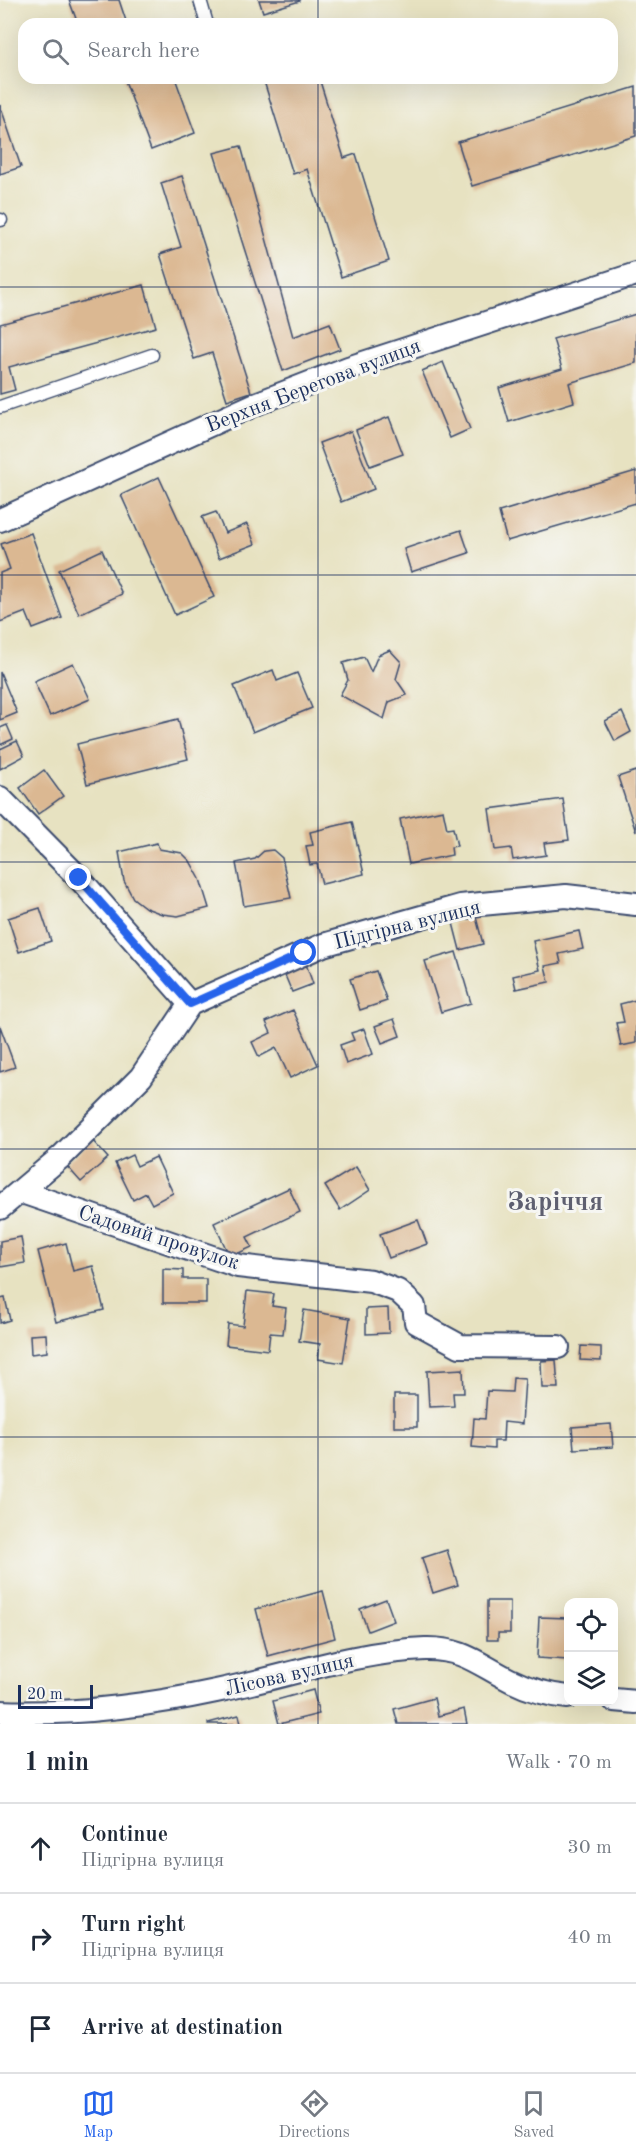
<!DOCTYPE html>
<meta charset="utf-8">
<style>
body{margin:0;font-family:"Old Standard TT",serif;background:#f6f6f7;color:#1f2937}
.controls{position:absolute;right:18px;bottom:18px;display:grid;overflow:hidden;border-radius:12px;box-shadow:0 6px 24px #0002}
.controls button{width:54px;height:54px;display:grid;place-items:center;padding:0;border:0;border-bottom:2px solid #e0e1e3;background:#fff;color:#1f2937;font:30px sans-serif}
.scale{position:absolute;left:18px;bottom:15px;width:75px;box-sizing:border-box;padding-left:6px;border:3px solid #1b2f5e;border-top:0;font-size:16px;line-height:21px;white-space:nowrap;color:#1b2f5e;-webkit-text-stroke:4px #f6f6f2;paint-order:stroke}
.stop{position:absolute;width:18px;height:18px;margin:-14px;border:4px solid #2563eb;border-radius:50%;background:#fff}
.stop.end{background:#2563eb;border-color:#fff;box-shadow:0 2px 6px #0008}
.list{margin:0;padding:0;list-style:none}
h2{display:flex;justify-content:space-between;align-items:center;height:78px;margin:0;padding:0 24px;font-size:26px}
h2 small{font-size:20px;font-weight:400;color:#747a83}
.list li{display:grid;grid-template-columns:39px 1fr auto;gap:18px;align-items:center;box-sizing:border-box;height:90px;padding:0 24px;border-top:2px solid #e0e1e3}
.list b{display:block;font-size:22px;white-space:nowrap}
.list p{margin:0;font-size:20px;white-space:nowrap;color:#747a83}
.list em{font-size:20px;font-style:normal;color:#747a83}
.icon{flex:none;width:33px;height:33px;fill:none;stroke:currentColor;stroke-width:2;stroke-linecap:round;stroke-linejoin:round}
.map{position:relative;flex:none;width:636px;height:1724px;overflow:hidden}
.search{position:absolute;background:#fff;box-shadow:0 6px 24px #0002;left:18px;right:18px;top:18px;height:66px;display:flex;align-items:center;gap:15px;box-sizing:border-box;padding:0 21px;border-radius:18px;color:#747a83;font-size:22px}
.sheet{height:348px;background:#fff}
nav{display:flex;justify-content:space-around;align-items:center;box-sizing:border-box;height:84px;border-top:2px solid #e0e1e3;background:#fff;font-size:16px;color:#747a83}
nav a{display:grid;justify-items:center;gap:3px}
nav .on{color:#2563eb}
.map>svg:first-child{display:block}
.building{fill:#dbb892}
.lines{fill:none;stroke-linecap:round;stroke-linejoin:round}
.lane-casing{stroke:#3a4a6d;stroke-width:15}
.street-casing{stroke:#3a4a6d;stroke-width:26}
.lane{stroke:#fff;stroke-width:12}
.street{stroke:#fff;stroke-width:22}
.route{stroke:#2563eb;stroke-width:8}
.grid{fill:none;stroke:#1b2f5e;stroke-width:1.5;stroke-opacity:0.55}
.labels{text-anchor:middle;stroke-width:6;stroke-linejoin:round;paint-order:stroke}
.street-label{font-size:21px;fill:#1b2f5e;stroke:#f6f6f2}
.district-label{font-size:27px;font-weight:bold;fill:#5e5f70;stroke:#f6f6f2}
</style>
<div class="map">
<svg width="636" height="1724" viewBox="0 0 636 1724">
<rect width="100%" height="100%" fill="#f6f6f2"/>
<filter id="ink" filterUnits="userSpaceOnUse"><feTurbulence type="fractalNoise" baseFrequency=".0167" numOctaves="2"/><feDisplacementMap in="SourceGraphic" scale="12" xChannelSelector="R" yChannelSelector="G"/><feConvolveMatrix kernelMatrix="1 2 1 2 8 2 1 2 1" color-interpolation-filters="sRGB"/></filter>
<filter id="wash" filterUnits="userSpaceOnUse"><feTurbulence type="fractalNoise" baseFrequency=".008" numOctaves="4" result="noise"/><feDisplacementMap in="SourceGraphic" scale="24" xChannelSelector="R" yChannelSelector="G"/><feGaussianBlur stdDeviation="1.35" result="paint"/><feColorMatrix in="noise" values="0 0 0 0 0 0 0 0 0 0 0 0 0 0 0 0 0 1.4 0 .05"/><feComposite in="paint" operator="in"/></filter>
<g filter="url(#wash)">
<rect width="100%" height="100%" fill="#e7e2c1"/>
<g id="blocks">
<g class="building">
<polygon points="69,0 119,0 127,24 78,24"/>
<polygon points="259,0 300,0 300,1 263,12"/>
<polygon points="124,78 175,78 195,133 151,150"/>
<polygon points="263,78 319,78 344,158 356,154 389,261 341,277 307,169 293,174"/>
<polygon points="636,87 636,136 472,186 458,142"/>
<polygon points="0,105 21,167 0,174"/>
<polygon points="241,146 293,337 330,323 340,349 283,371 214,153"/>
<polygon points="182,176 251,392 227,400 212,353 194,359 160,254 181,247 161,183"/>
<polygon points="144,285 156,327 9,367 15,390 0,394 0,324"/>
<polygon points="636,314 636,363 569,383 574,402 509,422 499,388 562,369 553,339"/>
<polygon points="443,362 470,429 450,438 422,371"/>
<polygon points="389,417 403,454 370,466 356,430"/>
<polygon points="351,431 374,489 341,502 319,443"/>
<polygon points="636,471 636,503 507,541 499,512"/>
<polygon points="159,477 214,597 175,615 121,495"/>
<polygon points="216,512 225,533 247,524 255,544 219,558 202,517"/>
<polygon points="461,530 469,553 411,572 404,549"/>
<polygon points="31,533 62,618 33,629 26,612 0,622 0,573 10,569 1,544"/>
<polygon points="102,550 122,594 79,614 59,570"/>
<polygon points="390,650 401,662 396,679 407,695 389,702 384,719 340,695 348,680 343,663 364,657 371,672 378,655"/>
<polygon points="73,663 90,699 50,716 34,681"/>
<polygon points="273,670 277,681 297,673 312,708 253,732 234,686"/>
<polygon points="0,672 17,713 0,720"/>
<polygon points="622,712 631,732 615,741 605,721"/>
<polygon points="178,719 188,759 87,784 77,744"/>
<polygon points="7,725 13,739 0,745 0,728"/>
<polygon points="17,741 24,756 0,769 0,749"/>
<polygon points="44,770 63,796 38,814 20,788"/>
<polygon points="636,771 636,832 618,777"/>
<polygon points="563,799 569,840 544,843 546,855 513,860 511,848 495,850 489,809"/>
<polygon points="443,810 447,829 453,828 457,846 451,847 452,855 409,864 400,819"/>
<polygon points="352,822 364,874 322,884 317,864 310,865 306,846 313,845 310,832"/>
<polygon points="157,843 159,849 182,853 190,861 200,879 209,908 178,916 162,914 146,908 133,898 124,881 119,852"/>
<polygon points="273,850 282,858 291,898 244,906 236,863 255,859 264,851"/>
<polygon points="40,908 51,941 19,952 8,918"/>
<polygon points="476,917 483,944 460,950 453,923"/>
<polygon points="579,931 583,949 559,954 561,963 545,966 549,982 516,989 513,976 540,970 533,941"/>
<polygon points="456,952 471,1003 441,1012 425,961"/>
<polygon points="306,964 313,984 292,992 284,973"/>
<polygon points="376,971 387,1001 360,1010 350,979"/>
<polygon points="636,1000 636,1043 621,1046 616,1023 624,1022 620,1004"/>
<polygon points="293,1010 318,1065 290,1078 276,1048 259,1057 252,1042 271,1033 266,1022"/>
<polygon points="394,1019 400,1036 382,1043 375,1026"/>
<polygon points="0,1026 15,1067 0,1072"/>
<polygon points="364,1029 373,1054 346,1064 340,1045 354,1040 351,1033"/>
<polygon points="92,1140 108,1158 81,1182 65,1164"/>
<polygon points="132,1155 137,1166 156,1157 173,1193 152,1204 146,1193 133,1200 115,1163"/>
<polygon points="356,1167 370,1190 340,1210 325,1186"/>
<polygon points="289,1188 300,1212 247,1237 252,1247 230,1257 214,1223"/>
<polygon points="418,1220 427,1244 389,1258 380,1234"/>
<polygon points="21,1237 25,1263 0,1267 0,1241"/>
<polygon points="66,1243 73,1271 93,1266 104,1310 56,1322 38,1251"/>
<polygon points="163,1269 183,1270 183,1279 206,1279 206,1303 163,1303"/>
<polygon points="247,1291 274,1294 272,1306 286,1308 283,1334 270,1333 268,1350 226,1345 228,1324 243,1326"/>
<polygon points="5,1298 10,1320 0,1323 0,1299"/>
<polygon points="388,1308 389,1333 366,1334 366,1309"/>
<polygon points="304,1310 350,1318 343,1363 318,1359 320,1344 299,1341"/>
<polygon points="46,1334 47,1352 31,1354 30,1335"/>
<polygon points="581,1346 601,1347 601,1361 580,1360"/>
<polygon points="556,1360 558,1388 542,1388 541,1361"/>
<polygon points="463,1369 464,1393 453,1393 454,1406 429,1407 427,1371"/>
<polygon points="513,1378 525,1379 522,1424 504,1422 503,1441 494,1441 494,1449 472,1447 474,1418 485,1419 487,1391 512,1392"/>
<rect x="394" y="1395" width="23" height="32"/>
<polygon points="611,1424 613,1447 574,1449 572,1427"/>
<polygon points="447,1550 458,1585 433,1593 422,1558"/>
<polygon points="323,1591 335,1638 268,1656 256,1609"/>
<polygon points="386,1599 394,1621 368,1631 360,1609"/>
<polygon points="487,1601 510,1601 510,1633 498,1633 498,1640 487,1640"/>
<polygon points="539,1617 568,1618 568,1660 537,1658"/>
<polygon points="313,1690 319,1714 279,1724 273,1701"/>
<polygon points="434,1698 438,1716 464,1709 467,1724 398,1724 394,1709"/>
<polygon points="239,1715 241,1724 208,1724 208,1723"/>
</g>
</g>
</g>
<g filter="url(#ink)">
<use href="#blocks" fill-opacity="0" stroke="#3a4a6d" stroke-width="1.5"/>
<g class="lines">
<g class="lane-casing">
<g id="lane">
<polyline points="200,0 207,24"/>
<polyline points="0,220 1,220"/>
<polyline points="0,407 152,355"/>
</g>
</g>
<g class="street-casing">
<g id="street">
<polyline points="0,520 258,403 348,368 636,274"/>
<polyline points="0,798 79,878 190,1004"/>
<polyline points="22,1192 238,1266 371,1281 398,1291 414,1306 416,1322 460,1346 558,1347"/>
<polyline points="0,1208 62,1156 141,1077 190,1004 323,945 460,906 566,896 636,904"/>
<polyline points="614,1700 636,1702"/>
<path d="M0 1712C72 1715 146 1706 216 1691 286 1677 353 1652 425 1649 464 1648 479 1665 512 1681 530 1690 549 1695 568 1697"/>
</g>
</g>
<use href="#lane" class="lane"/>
<use href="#street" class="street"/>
</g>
</g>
<g class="lines" filter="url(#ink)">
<polyline class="route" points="79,878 190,1004 304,953"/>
</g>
<path class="grid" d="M318 0V24M318 78V1724M0 287H636M0 575H636M0 862H636M0 1149H636M0 1437H636"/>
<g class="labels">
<g class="street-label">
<text transform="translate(313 385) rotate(-21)" y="7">Верхня Берегова вулиця</text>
<text transform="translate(407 924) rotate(-14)" y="7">Підгірна вулиця</text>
<text transform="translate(159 1237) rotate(18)" y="7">Садовий провулок</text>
<text transform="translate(289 1674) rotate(-13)" y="7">Лісова вулиця</text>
</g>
<g class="district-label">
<text x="555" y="1210">Заріччя</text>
</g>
</g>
</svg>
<div class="controls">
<button><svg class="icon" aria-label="locate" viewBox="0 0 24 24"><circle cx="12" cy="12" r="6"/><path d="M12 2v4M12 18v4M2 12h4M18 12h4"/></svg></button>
<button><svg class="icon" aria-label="layers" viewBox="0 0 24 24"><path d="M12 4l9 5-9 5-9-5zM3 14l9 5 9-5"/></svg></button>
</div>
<div class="scale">20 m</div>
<div class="stop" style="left:304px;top:953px"></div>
<div class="stop end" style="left:79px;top:878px"></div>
<div class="search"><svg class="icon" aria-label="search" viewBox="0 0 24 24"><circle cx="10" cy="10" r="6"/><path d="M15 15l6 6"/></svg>Search here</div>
</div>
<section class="sheet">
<h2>1 min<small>Walk · 70 m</small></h2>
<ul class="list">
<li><svg class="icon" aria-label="ahead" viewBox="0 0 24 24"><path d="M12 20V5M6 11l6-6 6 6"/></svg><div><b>Continue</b><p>Підгірна вулиця</p></div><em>30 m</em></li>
<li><svg class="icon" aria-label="right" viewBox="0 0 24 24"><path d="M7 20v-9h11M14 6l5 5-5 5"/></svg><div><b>Turn right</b><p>Підгірна вулиця</p></div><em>40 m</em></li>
<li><svg class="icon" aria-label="arrive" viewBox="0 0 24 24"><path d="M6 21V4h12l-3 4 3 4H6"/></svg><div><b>Arrive at destination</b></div></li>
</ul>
</section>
<nav>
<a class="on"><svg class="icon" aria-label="map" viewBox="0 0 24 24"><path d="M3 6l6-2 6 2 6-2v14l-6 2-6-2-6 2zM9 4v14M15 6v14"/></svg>Map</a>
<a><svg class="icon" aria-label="directions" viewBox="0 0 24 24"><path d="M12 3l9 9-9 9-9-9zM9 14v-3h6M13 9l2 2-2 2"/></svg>Directions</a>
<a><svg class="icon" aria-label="saved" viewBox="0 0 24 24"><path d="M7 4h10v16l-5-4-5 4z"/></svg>Saved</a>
</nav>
